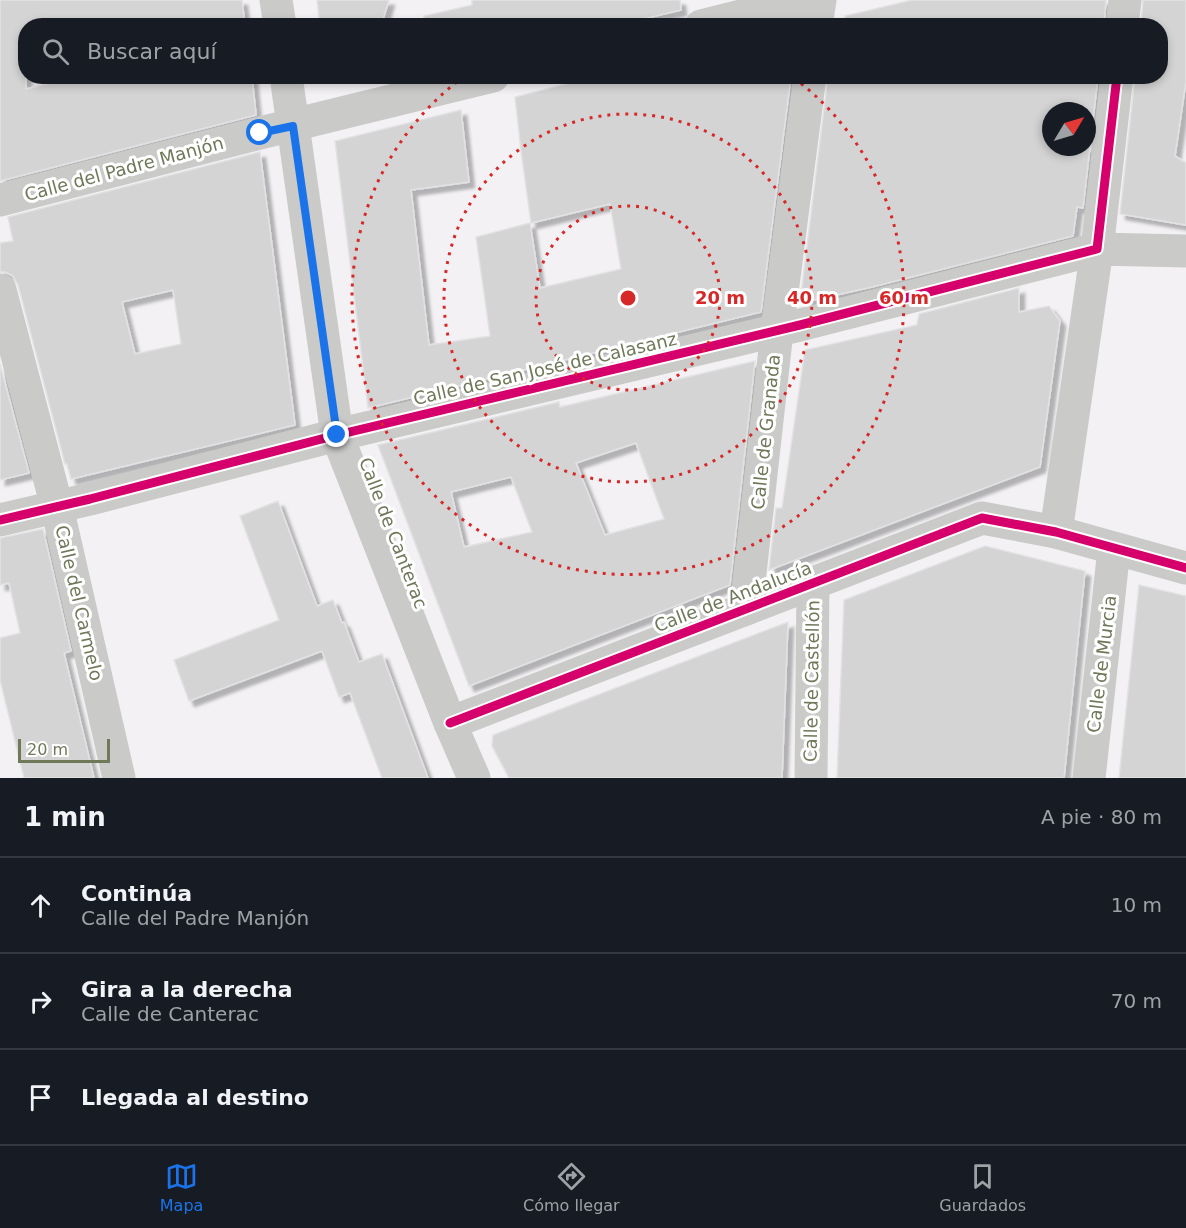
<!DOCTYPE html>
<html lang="es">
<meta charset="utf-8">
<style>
body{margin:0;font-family:"DejaVu Sans",sans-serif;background:#242831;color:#f1f3f6}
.compass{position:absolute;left:1042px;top:102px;width:54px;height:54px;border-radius:50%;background:#171b24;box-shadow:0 3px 9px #0003;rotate:52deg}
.scale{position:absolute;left:18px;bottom:15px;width:92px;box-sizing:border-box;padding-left:6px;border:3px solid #6f7859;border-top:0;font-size:16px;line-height:21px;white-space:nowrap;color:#6f7859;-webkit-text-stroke:4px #fff;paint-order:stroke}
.stop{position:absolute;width:18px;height:18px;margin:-14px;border:4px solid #1a73e8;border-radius:50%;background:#fff}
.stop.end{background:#1a73e8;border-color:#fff;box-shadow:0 2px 6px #0008}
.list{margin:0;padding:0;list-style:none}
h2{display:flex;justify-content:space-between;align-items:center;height:78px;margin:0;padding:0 24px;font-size:26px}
h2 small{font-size:20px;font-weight:400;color:#9ea1a6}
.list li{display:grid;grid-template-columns:39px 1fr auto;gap:18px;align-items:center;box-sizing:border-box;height:96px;padding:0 24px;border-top:2px solid #363941}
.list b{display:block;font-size:22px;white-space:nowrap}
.list p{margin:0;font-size:20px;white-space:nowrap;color:#9ea1a6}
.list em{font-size:20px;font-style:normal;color:#9ea1a6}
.icon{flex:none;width:33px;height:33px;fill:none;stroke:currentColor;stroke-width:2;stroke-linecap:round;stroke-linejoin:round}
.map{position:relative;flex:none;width:1186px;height:778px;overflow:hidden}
.search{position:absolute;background:#171b24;box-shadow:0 3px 9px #0003;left:18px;right:18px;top:18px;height:66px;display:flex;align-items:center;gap:15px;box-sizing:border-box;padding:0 21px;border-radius:24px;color:#9ea1a6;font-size:22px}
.sheet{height:366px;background:#171b24}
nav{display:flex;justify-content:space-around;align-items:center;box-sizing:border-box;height:84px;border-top:2px solid #363941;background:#171b24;font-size:16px;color:#9ea1a6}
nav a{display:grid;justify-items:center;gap:3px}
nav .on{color:#1a73e8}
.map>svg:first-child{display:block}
.building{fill:#d5d4d4;stroke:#e2e1e3;stroke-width:1.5;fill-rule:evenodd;filter:url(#shadow)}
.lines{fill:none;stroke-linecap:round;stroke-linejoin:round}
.minor{stroke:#cacbc9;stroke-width:33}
.cycleway-casing{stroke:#fff;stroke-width:13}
.cycleway{stroke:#d6006c;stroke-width:9}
.route{stroke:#1a73e8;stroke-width:8}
.ring{fill:none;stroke:#d62828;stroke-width:3;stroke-dasharray:3 6}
.labels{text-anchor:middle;stroke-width:6;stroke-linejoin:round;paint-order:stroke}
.street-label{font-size:18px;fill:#6f7859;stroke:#fff}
.centre{fill:#d62828;stroke:#fff;stroke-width:3}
.ring-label{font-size:18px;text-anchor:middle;font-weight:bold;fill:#d62828;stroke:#fff;stroke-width:6;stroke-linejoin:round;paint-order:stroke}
</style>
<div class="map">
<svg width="1186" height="778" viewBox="0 0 1186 778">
<defs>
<filter id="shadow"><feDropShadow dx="5.5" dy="5.5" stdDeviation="1.5" flood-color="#0004"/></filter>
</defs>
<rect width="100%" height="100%" fill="#f3f1f4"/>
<g class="building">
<polygon points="0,0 242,0 245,26 26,26 26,89 82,76 252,76 256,115 0,181"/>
<polygon points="317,0 389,0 381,26 320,26"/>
<polygon points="472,0 680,0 681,10 614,26 425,26 424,16 472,5"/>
<polygon points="912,0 1106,0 1104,26 846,26 845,16"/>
<polygon points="1143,0 1186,0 1186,81 1175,156 1186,163 1186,225 1120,214 1135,76 1161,76 1161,26 1141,26"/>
<polygon points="597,76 791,76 761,312 368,408 335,141 461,110 469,182 411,190 429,345 490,336 476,237 530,223 540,288 621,269 610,204 531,223 521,151 515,97"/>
<path d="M828 76H1098L1083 208 1077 207 1073 236 872 287 800 303ZM1051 111H1087V147H1051Z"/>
<path d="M260 152 295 425 71 479 67 464H65L18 285 13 276 5 272H0V243L13 241 8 217ZM173 290 181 344 135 354 122 302Z"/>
<polygon points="1019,288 1019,312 1049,306 1060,321 1040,467 769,570 776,508 782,508 805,350 917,325 919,314"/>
<path d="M755 361 730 585 469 686 378 445 559 402 560 407ZM636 443 664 519 605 535 576 463ZM511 477 532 532 464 547 451 492Z"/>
<polygon points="0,364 29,473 0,480"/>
<polygon points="278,501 317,606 333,600 342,623 344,622 359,662 382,654 428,778 382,778 350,693 339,697 322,651 189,701 174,660 279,620 240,516"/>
<polygon points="43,529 71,651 64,653 94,778 24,778 0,680 0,638 20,633 9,583 0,585 0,538"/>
<polygon points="985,546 1085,571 1064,778 837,778 844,600"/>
<polygon points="1139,585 1186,596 1186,778 1119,778"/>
<polygon points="788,622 782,778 509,778 492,746 493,735"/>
</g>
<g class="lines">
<g class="minor">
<polyline points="276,0 280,26"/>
<polyline points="701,26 805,0"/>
<polyline points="816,26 820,0"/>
<polyline points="1122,26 1125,0"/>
<polyline points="286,76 337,435 450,723 474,778"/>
<polyline points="0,200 260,133 493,76"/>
<polyline points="0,290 57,507 119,778"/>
<polyline points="0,520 90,499 337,435 800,325 1097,249 1117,76"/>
<polyline points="1056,532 1097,249 1186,251"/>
<polyline points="746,609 777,331 810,76"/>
<polyline points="450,723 982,518 1056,532 1186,568"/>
<polyline points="811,778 813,584"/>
<polyline points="1089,778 1114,549"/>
</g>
<g class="cycleway-casing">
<g id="cycleway">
<polyline points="0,520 90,499 337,435 800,325 1097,249 1117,76"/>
<polyline points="450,723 982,518 1056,532 1186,568"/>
</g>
</g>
<use href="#cycleway" class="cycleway"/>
</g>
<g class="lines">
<polyline class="route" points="260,133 293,126 337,435"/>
</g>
<g class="ring">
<circle cx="628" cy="298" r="92"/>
<circle cx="628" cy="298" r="184"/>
<path d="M585 25A276 276 0 0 1 671 25M794 78A276 276 0 1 1 462 78"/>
</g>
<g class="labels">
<g class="street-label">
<text transform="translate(124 169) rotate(-15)" y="6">Calle del Padre Manjón</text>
<text transform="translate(545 369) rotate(-13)" y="6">Calle de San José de Calasanz</text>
<text transform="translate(766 432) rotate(-84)" y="6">Calle de Granada</text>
<text transform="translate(393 533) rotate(69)" y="6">Calle de Canterac</text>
<text transform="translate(733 597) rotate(-21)" y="6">Calle de Andalucía</text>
<text transform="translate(79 603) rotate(77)" y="6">Calle del Carmelo</text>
<text transform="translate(1102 664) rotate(-83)" y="6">Calle de Murcia</text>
<text transform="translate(812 681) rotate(-89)" y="6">Calle de Castellón</text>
</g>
</g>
<circle cx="628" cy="298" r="9" class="centre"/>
<g class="ring-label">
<text x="720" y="304">20 m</text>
<text x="812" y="304">40 m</text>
<text x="904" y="304">60 m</text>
</g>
</svg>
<svg class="compass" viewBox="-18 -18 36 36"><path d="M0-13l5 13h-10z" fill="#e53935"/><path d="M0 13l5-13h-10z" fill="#9ea1a6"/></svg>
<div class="scale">20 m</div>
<div class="stop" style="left:260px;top:133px"></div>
<div class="stop end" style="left:337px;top:435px"></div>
<div class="search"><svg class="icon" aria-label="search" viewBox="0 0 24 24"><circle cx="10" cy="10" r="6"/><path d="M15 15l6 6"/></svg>Buscar aquí</div>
</div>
<section class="sheet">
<h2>1 min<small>A pie · 80 m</small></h2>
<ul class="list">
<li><svg class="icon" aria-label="ahead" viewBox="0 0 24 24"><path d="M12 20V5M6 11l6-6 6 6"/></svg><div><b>Continúa</b><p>Calle del Padre Manjón</p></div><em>10 m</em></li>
<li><svg class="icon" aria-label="right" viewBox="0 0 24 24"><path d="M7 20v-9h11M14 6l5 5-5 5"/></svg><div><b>Gira a la derecha</b><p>Calle de Canterac</p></div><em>70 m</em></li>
<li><svg class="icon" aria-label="arrive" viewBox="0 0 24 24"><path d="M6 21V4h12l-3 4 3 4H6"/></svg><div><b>Llegada al destino</b></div></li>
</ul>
</section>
<nav>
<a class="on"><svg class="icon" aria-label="map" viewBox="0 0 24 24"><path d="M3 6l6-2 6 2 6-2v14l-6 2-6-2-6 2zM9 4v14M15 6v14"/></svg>Mapa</a>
<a><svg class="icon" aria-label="directions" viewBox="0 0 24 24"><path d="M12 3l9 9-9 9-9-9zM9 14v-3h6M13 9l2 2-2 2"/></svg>Cómo llegar</a>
<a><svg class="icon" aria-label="saved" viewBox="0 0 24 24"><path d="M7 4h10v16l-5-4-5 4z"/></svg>Guardados</a>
</nav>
